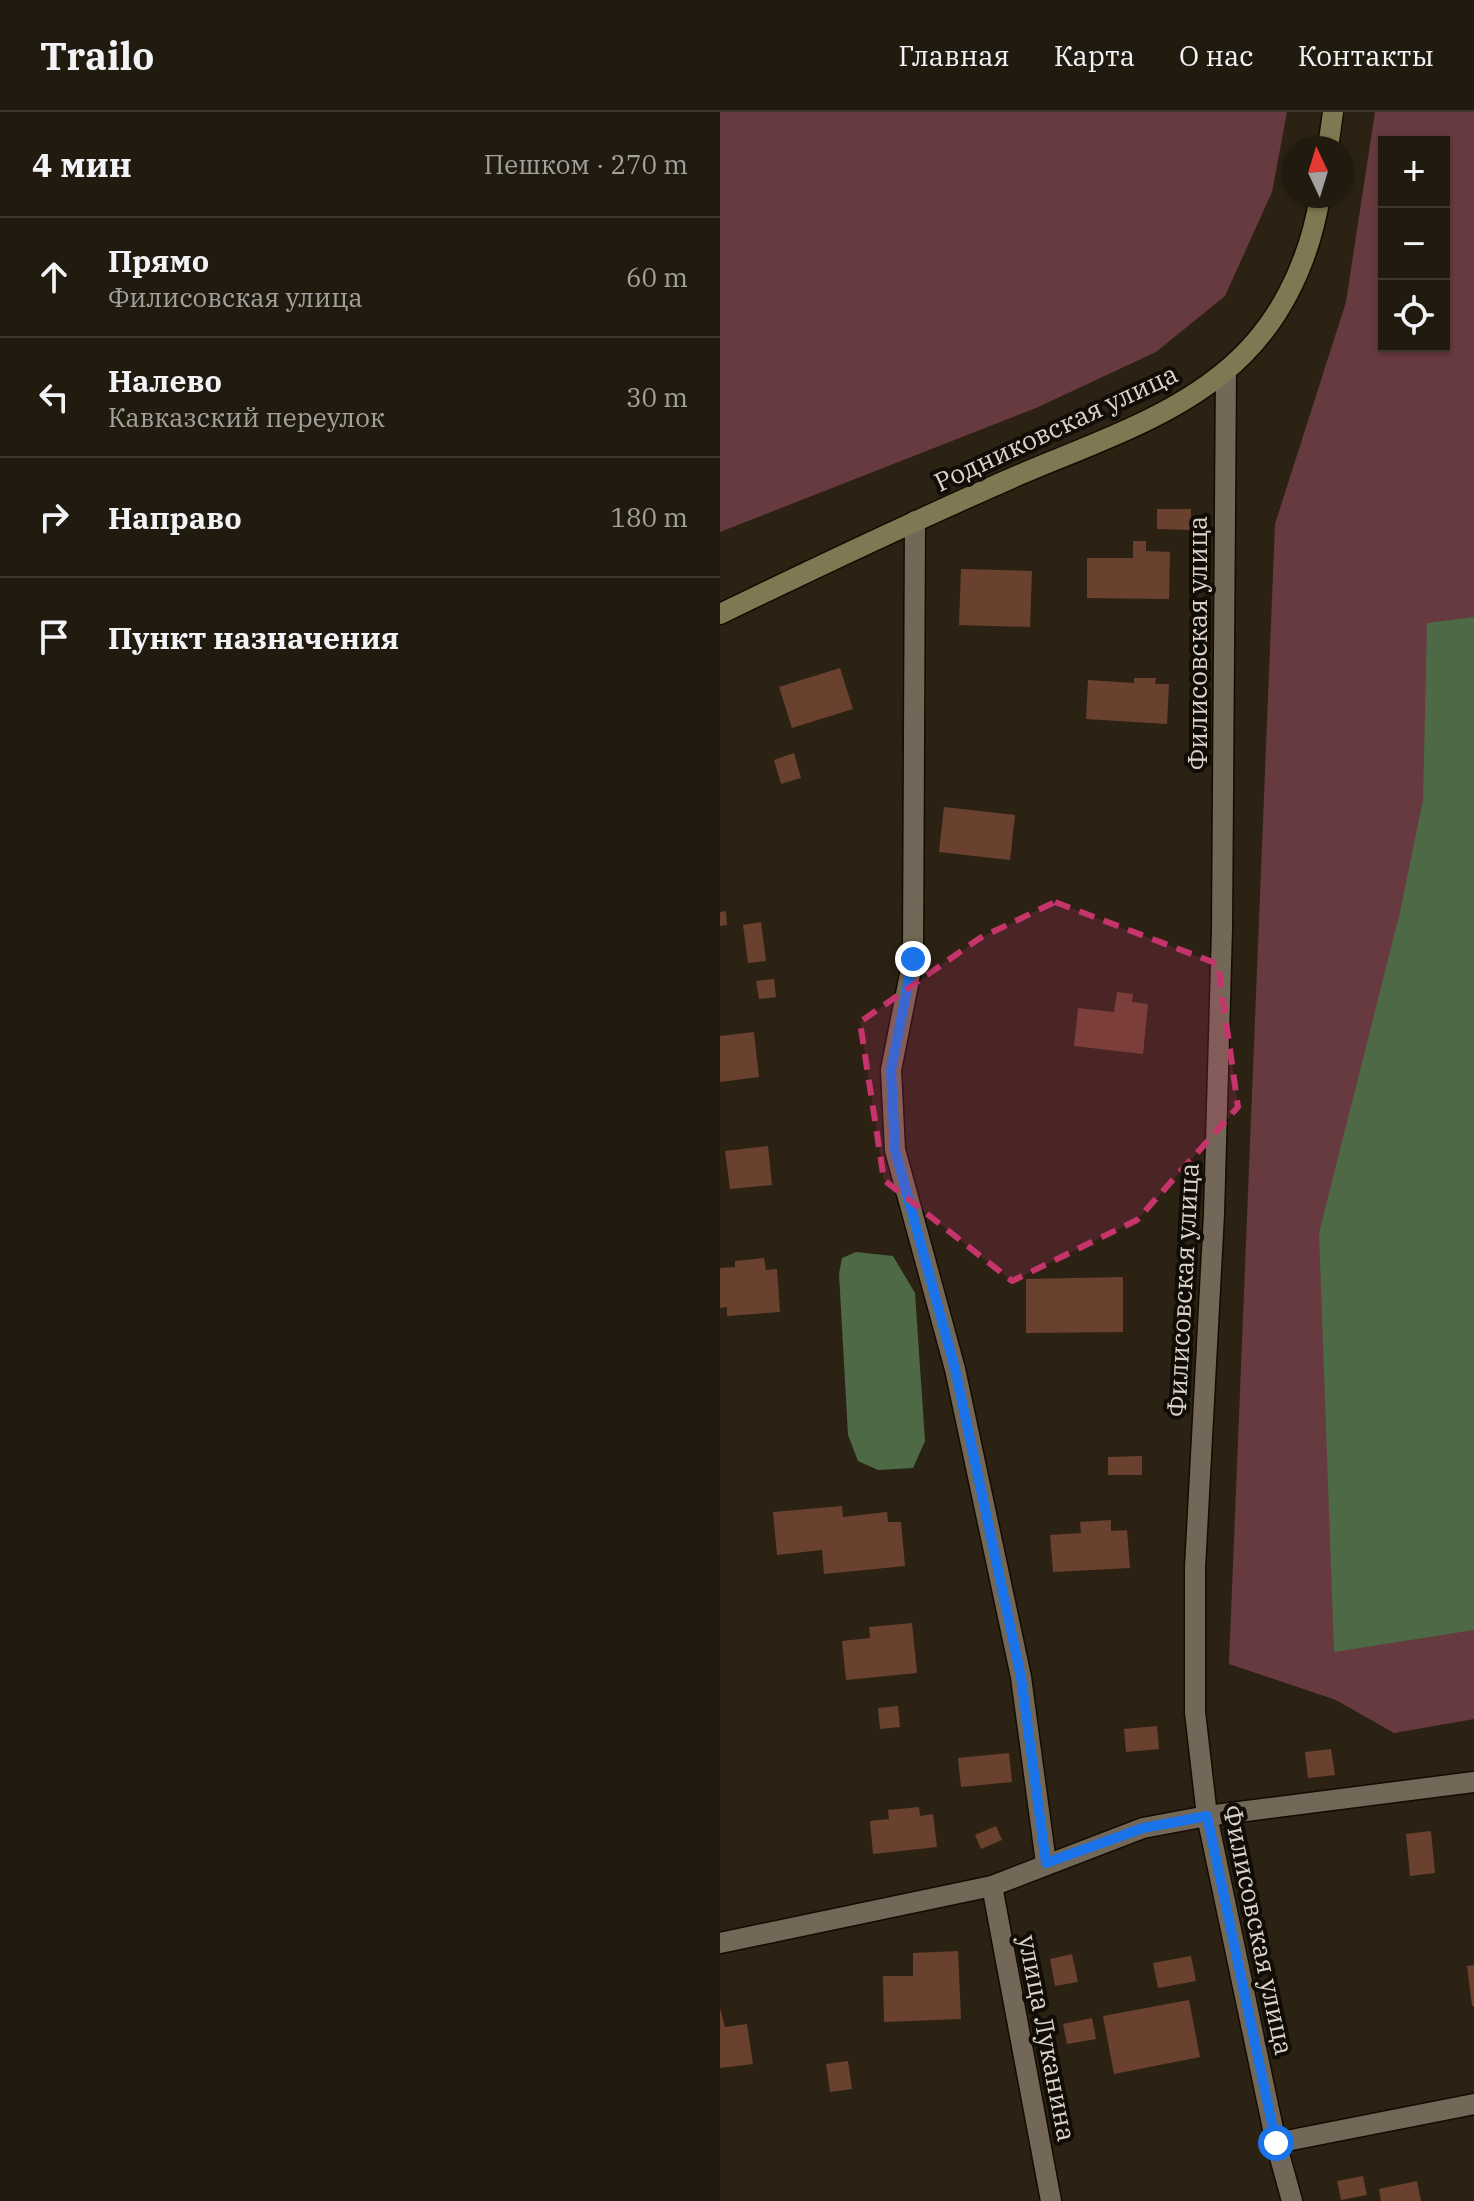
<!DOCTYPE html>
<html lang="ru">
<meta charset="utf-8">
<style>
body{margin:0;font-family:"IBM Plex Serif",serif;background:#292317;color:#f1f3f6}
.controls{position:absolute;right:24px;top:24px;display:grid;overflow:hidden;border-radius:0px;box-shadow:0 2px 6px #0004}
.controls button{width:72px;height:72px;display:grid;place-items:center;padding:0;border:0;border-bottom:2px solid #3e382e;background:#211a0e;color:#f1f3f6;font:40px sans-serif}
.compass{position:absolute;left:562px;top:24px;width:72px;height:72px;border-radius:50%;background:#211a0e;box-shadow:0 2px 6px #0004;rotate:356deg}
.stop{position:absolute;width:24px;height:24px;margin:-18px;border:6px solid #1a73e8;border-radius:50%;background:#fff}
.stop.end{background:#1a73e8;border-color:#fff;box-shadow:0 2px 8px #0008}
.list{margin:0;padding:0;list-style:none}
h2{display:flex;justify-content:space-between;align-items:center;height:104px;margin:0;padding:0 32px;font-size:34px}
h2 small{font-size:26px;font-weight:400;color:#a2a19e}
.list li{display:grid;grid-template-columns:52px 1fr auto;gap:24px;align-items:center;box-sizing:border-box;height:120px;padding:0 32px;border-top:2px solid #3e382e}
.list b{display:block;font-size:30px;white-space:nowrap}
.list p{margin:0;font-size:26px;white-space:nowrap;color:#a2a19e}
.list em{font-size:26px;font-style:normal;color:#a2a19e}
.icon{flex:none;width:44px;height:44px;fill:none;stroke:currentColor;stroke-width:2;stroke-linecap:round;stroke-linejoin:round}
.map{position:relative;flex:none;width:754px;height:2089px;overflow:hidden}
header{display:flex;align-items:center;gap:48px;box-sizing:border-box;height:112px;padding:0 40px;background:#211a0e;border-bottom:2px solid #3e382e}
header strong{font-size:38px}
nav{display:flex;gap:44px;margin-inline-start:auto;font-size:28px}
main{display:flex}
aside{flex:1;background:#211a0e}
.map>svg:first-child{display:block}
.green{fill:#673a3f;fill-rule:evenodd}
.water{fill:#4d6946}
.building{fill:#69412e}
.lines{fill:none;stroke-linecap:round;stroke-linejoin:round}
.lane-casing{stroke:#140b01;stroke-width:23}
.street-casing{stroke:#140b01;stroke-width:23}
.secondary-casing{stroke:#140b01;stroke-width:23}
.lane{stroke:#736857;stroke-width:20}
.street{stroke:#736857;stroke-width:20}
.secondary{stroke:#807852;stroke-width:20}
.route{stroke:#1a73e8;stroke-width:10}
.marked{fill:#c6346c;fill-opacity:0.2;stroke:#c6346c;stroke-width:6;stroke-dasharray:16 10;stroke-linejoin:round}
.labels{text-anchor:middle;stroke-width:8;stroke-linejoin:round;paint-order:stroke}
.street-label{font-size:26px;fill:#dad3ca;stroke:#110c06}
</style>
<header>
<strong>Trailo</strong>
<nav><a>Главная</a><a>Карта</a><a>О нас</a><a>Контакты</a></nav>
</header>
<main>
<aside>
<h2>4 мин<small>Пешком · 270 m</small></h2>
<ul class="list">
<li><svg class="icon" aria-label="ahead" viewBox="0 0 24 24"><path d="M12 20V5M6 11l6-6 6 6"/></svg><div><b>Прямо</b><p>Филисовская улица</p></div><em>60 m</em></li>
<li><svg class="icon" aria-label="left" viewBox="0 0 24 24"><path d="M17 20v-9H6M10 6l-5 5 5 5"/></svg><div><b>Налево</b><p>Кавказский переулок</p></div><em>30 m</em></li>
<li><svg class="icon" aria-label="right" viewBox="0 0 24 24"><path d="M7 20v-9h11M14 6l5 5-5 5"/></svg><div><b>Направо</b></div><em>180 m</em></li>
<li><svg class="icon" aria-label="arrive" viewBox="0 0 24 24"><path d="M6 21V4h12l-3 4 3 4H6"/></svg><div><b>Пункт назначения</b></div></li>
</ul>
</aside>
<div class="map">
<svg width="754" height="2089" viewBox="0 0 754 2089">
<rect width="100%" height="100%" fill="#2c2213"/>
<g class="green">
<polygon points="0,0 567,0 552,80 505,184 436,240 316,296 0,420"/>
<path d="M655 0H754V1607L674 1621 616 1588 509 1552 555 412 626 190ZM664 30H724V234H664Z"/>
</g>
<g class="water">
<polygon points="754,505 754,1518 614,1540 599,1121 680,800 703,688 707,511"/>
<polygon points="136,1140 173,1144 195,1181 205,1329 193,1356 158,1358 138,1349 128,1323 119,1162 122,1146"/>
</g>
<g class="building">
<polygon points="437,397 471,397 471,418 437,417"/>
<polygon points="413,429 426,429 426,439 450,440 449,487 367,486 367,446 413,446"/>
<polygon points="241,457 312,459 310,515 239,513"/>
<polygon points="120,556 133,597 72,616 59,575"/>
<polygon points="414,566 436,566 435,572 449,572 447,612 366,607 368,568 414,571"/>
<polygon points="74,641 81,666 61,672 54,648"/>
<polygon points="224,695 295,703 290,748 219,740"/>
<polygon points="6,799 7,813 0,814 0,800"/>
<polygon points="41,810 46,849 28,851 23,813"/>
<polygon points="54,867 56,885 39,887 36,869"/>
<polygon points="397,880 413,882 412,890 428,892 423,942 354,934 358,896 394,900"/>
<polygon points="34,920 39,965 0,970 0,924"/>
<polygon points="48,1034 52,1073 10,1077 5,1039"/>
<polygon points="44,1146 46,1158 57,1157 60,1200 7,1204 7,1195 0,1196 0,1156 15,1155 15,1149"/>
<polygon points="403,1165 403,1220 306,1221 306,1167"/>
<polygon points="422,1344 422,1363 388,1363 388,1345"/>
<polygon points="122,1394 123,1405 167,1400 168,1410 181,1410 185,1454 104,1462 102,1438 57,1443 53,1400"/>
<polygon points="391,1408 391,1419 407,1418 410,1456 333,1460 330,1423 361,1421 360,1410"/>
<polygon points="192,1511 197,1561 126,1568 122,1529 150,1526 149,1515"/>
<polygon points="178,1594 180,1615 160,1617 158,1596"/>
<polygon points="437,1614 439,1637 406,1640 404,1617"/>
<polygon points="611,1637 615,1663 588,1666 585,1640"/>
<polygon points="289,1641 292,1670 241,1675 238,1646"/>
<polygon points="199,1695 200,1704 213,1702 217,1735 153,1742 150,1709 169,1707 168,1698"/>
<polygon points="276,1714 282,1728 261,1737 255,1723"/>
<polygon points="711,1719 715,1761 690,1764 686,1722"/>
<polygon points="238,1839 241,1907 164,1910 163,1864 193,1864 193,1841"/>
<polygon points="352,1842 358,1870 335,1874 330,1847"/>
<polygon points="471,1844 476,1869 438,1876 433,1851"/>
<polygon points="754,1853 754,1894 752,1894 747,1854"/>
<polygon points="469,1888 480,1945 394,1962 383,1904"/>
<polygon points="0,1896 5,1915 27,1912 33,1952 0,1956"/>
<polygon points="372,1906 376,1927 347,1932 343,1912"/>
<polygon points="128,1949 132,1977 110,1980 106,1952"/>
<polygon points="643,2064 647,2083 621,2088 617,2069"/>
<polygon points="697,2069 701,2089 661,2089 659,2077"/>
</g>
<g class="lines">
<g class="lane-casing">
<g id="lane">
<polyline points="195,409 193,847 171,958 175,1038 235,1257 301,1565 326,1751"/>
<polyline points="487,1704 754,1670"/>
</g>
</g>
<g class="street-casing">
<g id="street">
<polyline points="506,259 502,817 494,1102 475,1456 475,1600 487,1704 556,2031 572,2089"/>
<polyline points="272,1774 331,2089"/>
<polyline points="0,1831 272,1774 423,1716 487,1704"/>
<polyline points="556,2031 754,1992"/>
</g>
</g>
<g class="secondary-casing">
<g id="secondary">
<polyline points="608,36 613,0"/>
<path d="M0 502C97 455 194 409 292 366 363 335 443 310 503 261 558 217 589 152 600 84"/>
</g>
</g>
<use href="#lane" class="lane"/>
<use href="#street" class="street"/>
<use href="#secondary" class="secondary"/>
</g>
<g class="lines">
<polyline class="route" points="193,847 171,958 175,1038 235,1257 301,1565 326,1751 423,1716 487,1704 556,2031"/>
</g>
<path class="marked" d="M335 790 498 852 518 995 417 1108 292 1169 164 1068 140 910 260 826Z"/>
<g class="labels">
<g class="street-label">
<text transform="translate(336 316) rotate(-25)" y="9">Родниковская улица</text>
<text transform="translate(478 531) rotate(-90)" y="9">Филисовская улица</text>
<text transform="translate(463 1178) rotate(-87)" y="9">Филисовская улица</text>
<text transform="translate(538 1818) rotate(78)" y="9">Филисовская улица</text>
<text transform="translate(327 1926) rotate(79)" y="9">улица Луканина</text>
</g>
</g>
</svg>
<div class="controls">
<button>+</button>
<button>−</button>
<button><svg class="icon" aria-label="locate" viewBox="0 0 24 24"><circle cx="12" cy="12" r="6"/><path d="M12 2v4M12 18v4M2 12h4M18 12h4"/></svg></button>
</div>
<svg class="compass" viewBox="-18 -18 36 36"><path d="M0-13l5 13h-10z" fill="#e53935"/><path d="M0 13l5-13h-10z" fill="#a2a19e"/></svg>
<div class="stop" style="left:556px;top:2031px"></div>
<div class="stop end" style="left:193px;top:847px"></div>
</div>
</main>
